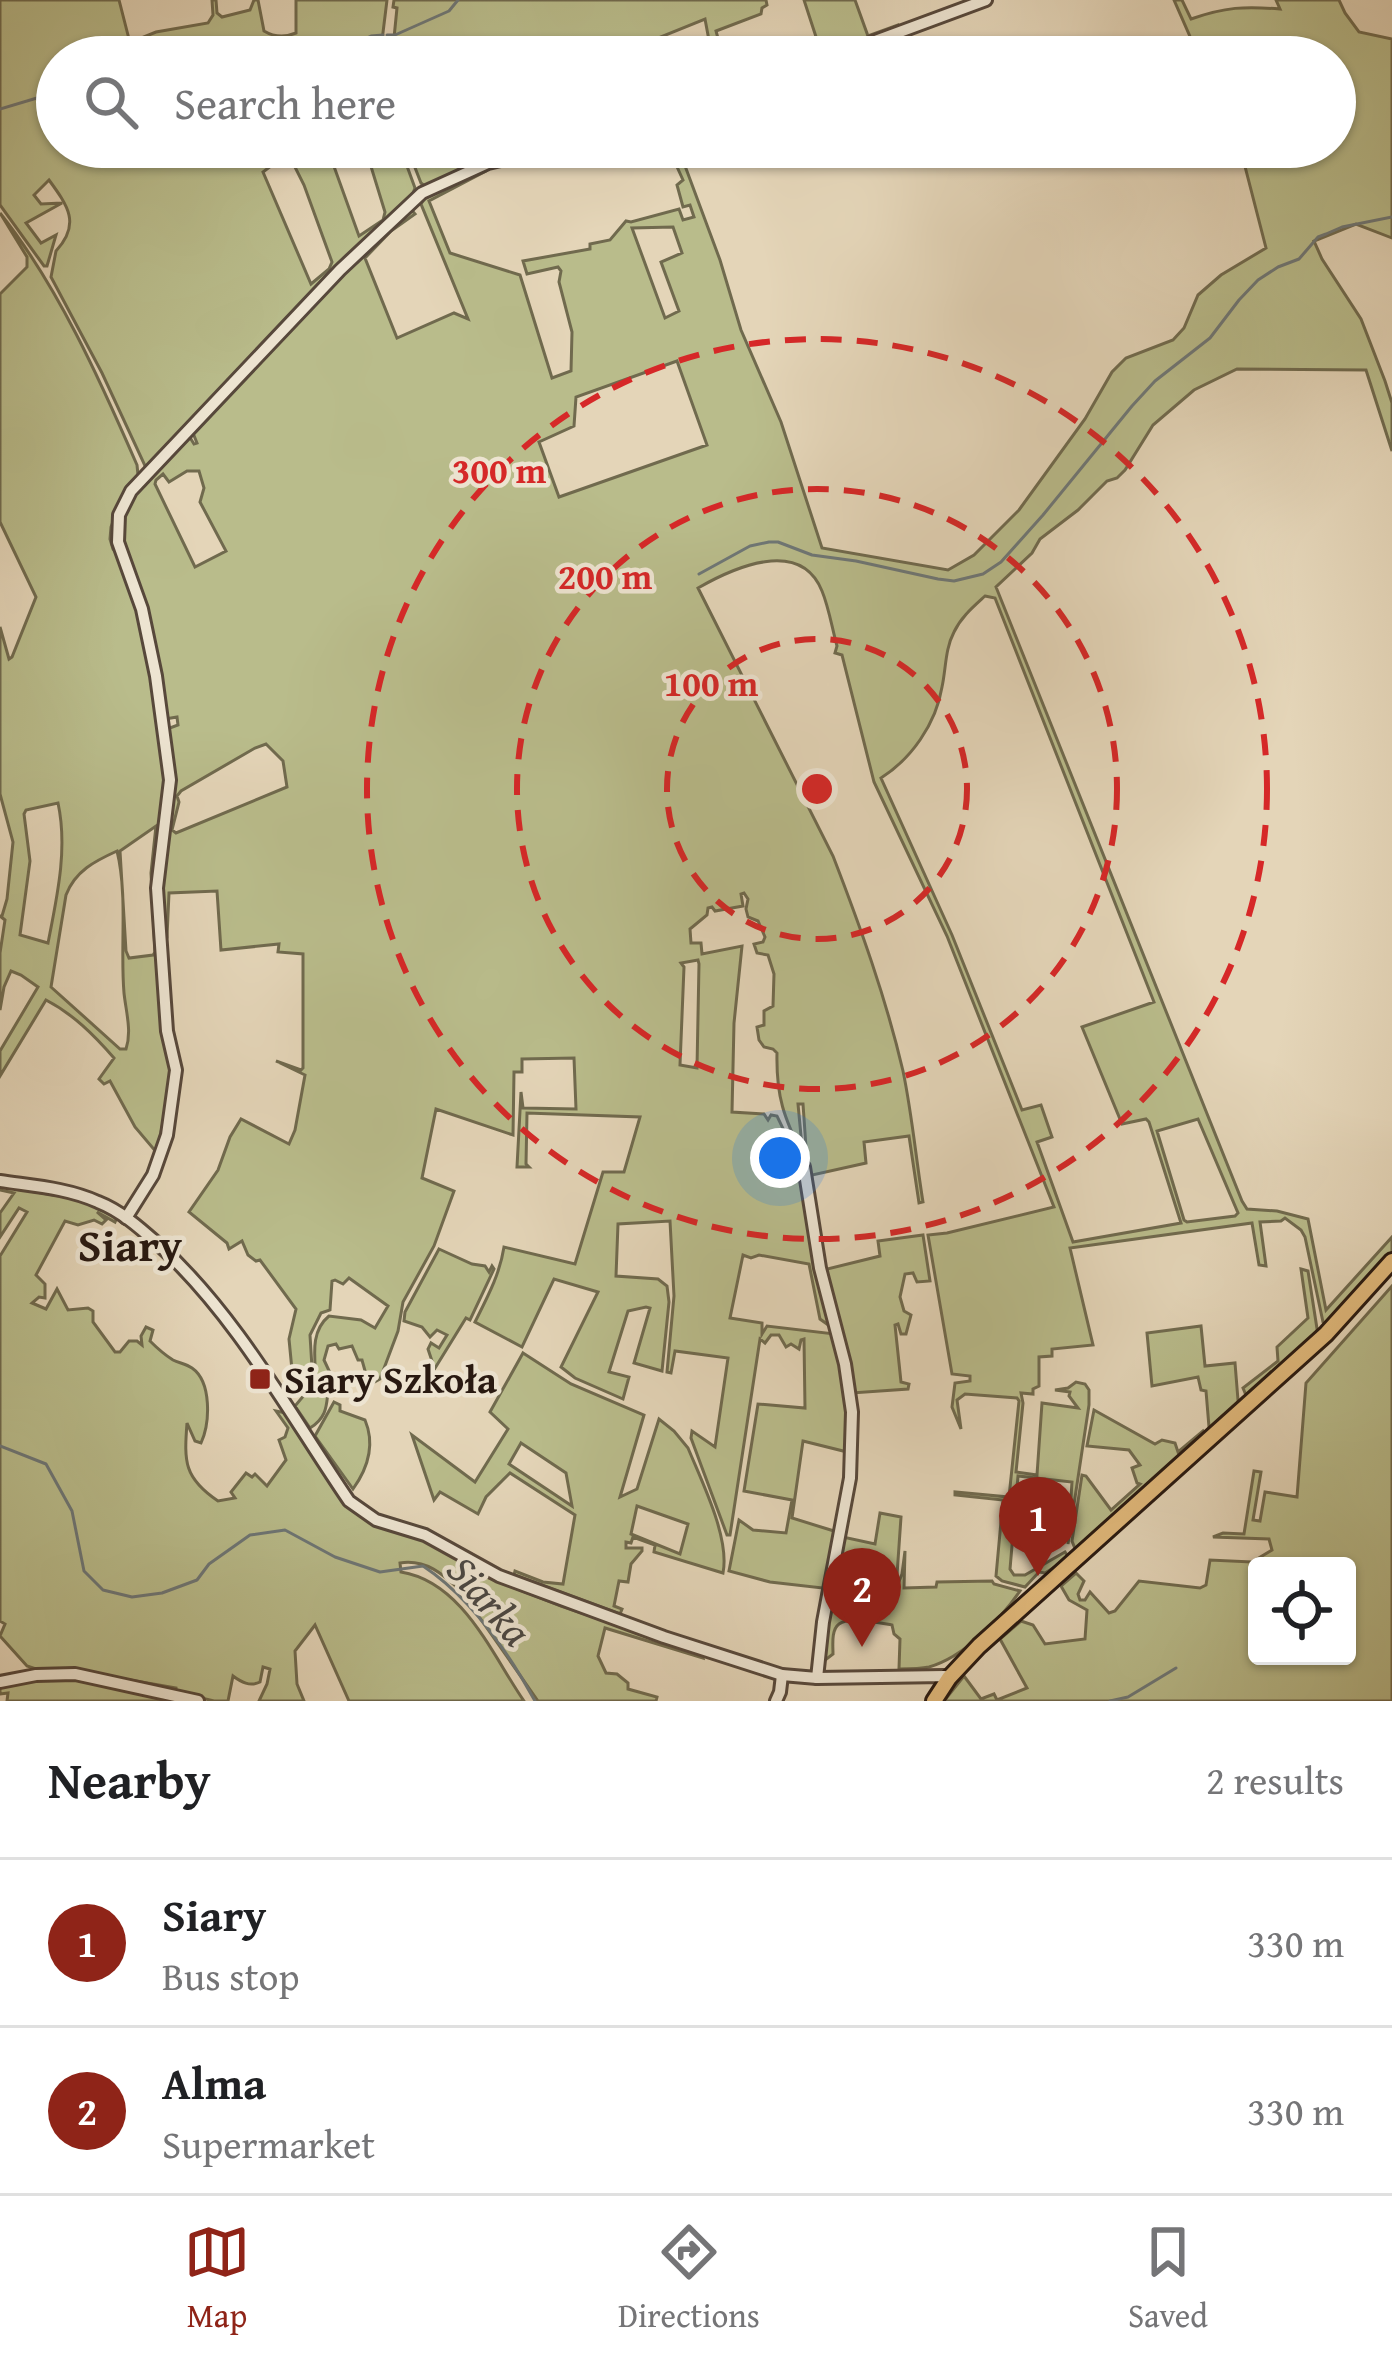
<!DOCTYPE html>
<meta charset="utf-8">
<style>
body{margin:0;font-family:"Gentium Book Plus",serif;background:#f6f6f6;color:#202124}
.controls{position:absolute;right:36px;bottom:36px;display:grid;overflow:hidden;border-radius:12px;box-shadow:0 3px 9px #0004}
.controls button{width:108px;height:108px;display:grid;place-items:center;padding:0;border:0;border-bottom:3px solid #e0e0e0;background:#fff;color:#202124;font:60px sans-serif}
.you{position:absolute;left:780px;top:1158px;width:42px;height:42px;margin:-30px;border:9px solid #fff;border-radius:50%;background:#1a73e8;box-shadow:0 0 0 18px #1a73e833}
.badge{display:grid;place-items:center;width:78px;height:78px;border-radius:50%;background:#8f2418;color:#fff;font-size:39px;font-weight:700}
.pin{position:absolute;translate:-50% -99px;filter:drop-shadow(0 3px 6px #0008)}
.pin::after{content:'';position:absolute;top:63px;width:42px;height:36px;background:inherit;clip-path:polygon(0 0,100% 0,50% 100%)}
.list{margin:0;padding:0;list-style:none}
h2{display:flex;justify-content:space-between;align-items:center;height:156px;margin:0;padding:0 48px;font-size:51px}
h2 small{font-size:39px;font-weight:400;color:#757577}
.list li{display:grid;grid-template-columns:78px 1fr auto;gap:36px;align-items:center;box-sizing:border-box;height:168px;padding:0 48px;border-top:3px solid #e0e0e0}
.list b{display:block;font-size:45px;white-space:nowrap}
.list p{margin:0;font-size:39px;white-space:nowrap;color:#757577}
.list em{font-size:39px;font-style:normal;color:#757577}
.icon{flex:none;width:66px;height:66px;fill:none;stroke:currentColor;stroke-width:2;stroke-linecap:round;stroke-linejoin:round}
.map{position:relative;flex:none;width:1392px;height:1701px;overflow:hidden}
.search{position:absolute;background:#fff;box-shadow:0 3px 9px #0004;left:36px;right:36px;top:36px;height:132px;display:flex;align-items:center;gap:30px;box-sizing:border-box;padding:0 42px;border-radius:66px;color:#757577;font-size:45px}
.sheet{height:492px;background:#fff}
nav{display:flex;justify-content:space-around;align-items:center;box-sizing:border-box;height:168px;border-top:3px solid #e0e0e0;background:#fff;font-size:33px;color:#757577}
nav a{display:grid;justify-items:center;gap:6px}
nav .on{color:#8f2418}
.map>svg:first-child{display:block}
.green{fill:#b9bc8b;stroke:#706a4e;stroke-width:3;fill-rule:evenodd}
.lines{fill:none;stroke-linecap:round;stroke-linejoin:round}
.stream{stroke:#6e7777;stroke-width:3}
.minor-casing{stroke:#57483b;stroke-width:16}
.major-casing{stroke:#281911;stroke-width:20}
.minor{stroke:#ede4d1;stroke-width:10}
.major{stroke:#e2ba7c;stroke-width:14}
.ring{fill:none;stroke:#d62828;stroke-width:6;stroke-dasharray:21 15}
.poi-dot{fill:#8f2418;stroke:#ede4d1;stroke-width:4.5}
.labels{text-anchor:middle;stroke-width:9;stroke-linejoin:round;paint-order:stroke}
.poi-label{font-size:39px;font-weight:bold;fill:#281911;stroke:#ede4d1;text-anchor:start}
.water-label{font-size:42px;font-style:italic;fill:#4b4844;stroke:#ede4d1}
.quarter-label{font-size:45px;font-weight:bold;fill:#281911;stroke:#ede4d1}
.centre{fill:#d62828;stroke:#ede4d1;stroke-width:6}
.ring-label{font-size:36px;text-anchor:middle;font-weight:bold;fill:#d62828;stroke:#ede4d1;stroke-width:9;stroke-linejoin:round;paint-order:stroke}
</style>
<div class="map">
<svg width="1392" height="1701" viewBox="0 0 1392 1701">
<rect width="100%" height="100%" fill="#e4d5b8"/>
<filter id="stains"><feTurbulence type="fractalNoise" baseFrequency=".00167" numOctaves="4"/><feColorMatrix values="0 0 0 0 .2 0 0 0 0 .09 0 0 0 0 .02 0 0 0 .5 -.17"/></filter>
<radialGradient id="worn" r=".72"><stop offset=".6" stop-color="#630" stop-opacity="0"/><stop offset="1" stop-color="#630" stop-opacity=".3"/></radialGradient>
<g class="green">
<path d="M0 0H119L129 39 134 41 156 32 208 23 213 15 212 0H216L217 13 222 17 250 10 254 0H258L264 31C274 37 284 38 296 33V0H387L380 57H57V74H51L49 76 57 82V147H327L359 236 383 220 385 212 365 147H400L415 188 413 193 387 221 146 468 102 373 51 277 56 251C81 224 68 206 49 180L34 195 41 204 62 203 26 223 41 243 56 235 47 266H44L0 205ZM288 153 304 185 332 262 329 269 311 284 263 172Z"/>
<polygon points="394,0 766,0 767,5 762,8 761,14 716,31 723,57 715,57 711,51 705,19 653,40 626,57 385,57 387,40 394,38 397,8 393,7"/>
<polygon points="804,0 855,0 868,36 898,25 899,29 830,53 819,46"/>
<path d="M1174 0H1182L1191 19C1225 7 1245 6 1280 9L1276 0H1339L1345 13 1359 32 1392 39V238L1356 224 1314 241 1322 259 1361 319 1385 381 1392 403V451L1366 370 1237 369 1194 390 1153 425 1125 470 1117 478 1107 481 1078 510 1040 539 1032 553 996 587 1242 1201 1247 1209 1277 1211 1308 1219 1326 1310 1392 1237V1255L1327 1326 1323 1322 1305 1237 1301 1230 1285 1218 1281 1221 1260 1222 1266 1266 1259 1265 1252 1223 1070 1248 1093 1345 1052 1349V1356L1039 1357V1386L1033 1389V1394L1021 1393 1023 1403 1016 1472 1037 1475 1042 1403 1078 1408 1069 1396 1070 1392 1055 1390 1068 1388 1076 1382 1085 1384 1089 1390V1405L1068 1544 1072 1482 1018 1476 1010 1569 1014 1575H1025L1065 1552 1069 1558 1045 1573 1039 1572 1025 1587 1002 1581 996 1576 1003 1500 955 1495V1492L1009 1497 1019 1401 1017 1398 965 1394 957 1400 961 1429 952 1407 955 1383 970 1381V1376L952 1374 928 1235 947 1233 1054 1207 947 936 874 782 842 655 835 653 837 646C832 628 829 608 822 591 800 537 733 568 698 588L833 856C860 926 886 998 903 1071 912 1114 916 1159 923 1202L919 1203 909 1136 864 1142 866 1163 808 1176 803 1104H798L803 1157C784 1117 776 1097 777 1053L773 1049 764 1047 759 1040 757 1027 764 1025V1011L773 1006 774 974 768 955 757 953 754 944 763 942 765 937 758 921 748 917 746 909 748 899 744 893 741 894 743 906 715 911 712 907 708 908 707 915 690 929 691 943H701L702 954 742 946 734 1023 732 1112 764 1114 768 1120 771 1115 777 1116 800 1164 834 1329 820 1319 809 1264 759 1255 751 1258 743 1255 730 1318 762 1323V1334L767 1326 835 1334 845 1376 850 1453 818 1629 823 1588 770 1582 729 1571 739 1520 753 1530 786 1533 792 1500 744 1491 758 1404 805 1408 804 1339 801 1340 799 1349 791 1344 786 1347 779 1335H771L765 1343 760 1339 730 1535H727L691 1438 692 1431 715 1447 728 1358 675 1351 671 1373 667 1372 674 1296 670 1221 618 1224 616 1276 658 1279 667 1286 669 1302 662 1371 634 1363 650 1308 646 1307 628 1311 609 1372 629 1377 623 1399 575 1378 561 1367 598 1292 554 1279 522 1347 475 1322C487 1298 500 1274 504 1247L575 1264 603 1172H624L640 1117 527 1113 526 1164 529 1167H517L521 1092 523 1108 576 1109 574 1058 522 1059V1072H514L513 1135 436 1109 422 1178 454 1191 434 1246 403 1302 398 1331 380 1379 369 1385 362 1360H358L352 1346 339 1349 336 1344 328 1346 324 1360 332 1377C323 1395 334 1413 310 1428L295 1406 305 1394 316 1390C317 1364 307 1334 329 1316L361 1320 375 1328 388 1306 349 1278 343 1284 335 1280 332 1281 330 1310 321 1313 310 1335 313 1384 307 1389 294 1387 290 1380 292 1370 289 1339 296 1309 260 1260 256 1261 248 1255 242 1241 229 1249 227 1243 189 1212 218 1170 230 1137 241 1119 289 1144 295 1130 305 1075 276 1061 301 1070 303 1068V954L278 952 279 944 221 950 217 891 169 893 167 937H162L161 895 167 729 178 725 177 717 165 719 120 540C120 495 160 467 189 436L194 444 197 443 193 433 255 363 409 207 415 214 391 231 365 258 397 338 454 313 468 319 421 204 425 197 485 168 486 171 429 201 450 253 520 275 552 378 571 371 572 332 559 282 561 271 558 267 527 274 523 261 590 249V244L610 240 626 221 631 222 679 209 683 220 694 217 690 205 683 207 677 185 683 180 668 147H678L720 260 741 330 781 422 822 548 948 570 974 555 1019 510 1085 419 1112 372 1126 358 1173 340 1184 328 1198 295 1221 275 1266 248 1240 147H1335V57H1199ZM673 227 682 253 661 262 679 311 665 318 632 228ZM677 361 707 445 559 497 539 442 574 426 576 397ZM187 471H199L204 488 200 502 226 551 195 567 155 484 156 480 163 474 169 482ZM985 596 995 598 1154 1002 1082 1027 1122 1124 1146 1119 1149 1122 1181 1223 1073 1242 1037 1142 1052 1137 1041 1105 1022 1110 952 935 881 778C911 759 936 724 942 687 946 669 945 649 954 632 961 617 973 607 985 596ZM266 744 283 761 287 787 176 833 172 830 179 802 177 796 181 791 255 748ZM698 960 699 964 697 1068 680 1065 684 967 681 963ZM1198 1119 1238 1213 1235 1216 1187 1222 1184 1220 1157 1131ZM803 1441 847 1452 842 1498 834 1531 792 1518Z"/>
<polygon points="407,147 535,147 427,188 421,183"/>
<path d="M0 213C58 286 100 380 137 465L138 475 117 511 111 527 110 539 113 549 120 557 139 608 153 676 168 779 155 887 171 1080 157 1153 135 1127 110 1081 104 1084 99 1079 114 1058C94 1035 73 1014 46 1000L0 1076V1051L38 987 21 975 11 971 4 987 0 1010V953L5 920 0 916H2L7 899 13 842 0 794V627L9 659 12 657 36 597 0 522V294L27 267V257ZM58 803C68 849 57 897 48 943L20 935 30 861 24 814 26 810ZM156 826 151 873 155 952 153 955 129 958 126 951 120 851ZM117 851C128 896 120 947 124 993 126 1012 132 1031 126 1049H120L51 987 66 895C75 871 95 861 117 851Z"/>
<path d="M0 1186 77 1199 117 1217 115 1222 97 1212 106 1220 102 1224 94 1220 78 1225 65 1221 36 1275 45 1284V1298L39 1297 32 1303 46 1309 57 1289 68 1310 88 1308 93 1311V1322L115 1352H120L129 1341H137L142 1345 141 1336 146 1327 153 1330 150 1341C157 1348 165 1355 173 1360 179 1363 186 1364 192 1368 212 1382 210 1423 201 1443L195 1441 187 1423C184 1462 184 1478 218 1501L235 1498 231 1492 246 1473 252 1477 255 1474 267 1486 286 1460 279 1440 285 1437 288 1428 276 1411 286 1413 348 1503 430 1541 489 1578 561 1606 702 1654 703 1658 605 1628 598 1656 606 1673 617 1674 628 1683V1689L657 1697 656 1701H538L461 1591C443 1574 426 1559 400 1563L401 1572C463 1582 492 1655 524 1701H349L315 1625 295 1651 297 1684 304 1701H259L267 1684 270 1669 263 1667 260 1682C250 1687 241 1682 233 1676L228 1701H214L176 1692V1688L79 1671 36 1669 27 1666 0 1636 5 1624 0 1621V1256L27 1212 19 1208 0 1237V1213L14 1193 0 1190Z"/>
<polygon points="923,1235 930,1281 917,1282 913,1273 905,1274 900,1297 904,1311 911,1315 906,1334 901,1334 898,1324 895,1325 901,1382 909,1384 908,1389 852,1393 823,1270 880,1256 878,1241"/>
<polygon points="439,1249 472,1264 485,1266 489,1272 492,1266 494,1269 470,1320 466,1318 432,1373 427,1373 426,1366 433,1364 428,1349 431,1343 439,1348 447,1335 437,1330 430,1337 422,1327 404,1321 405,1312"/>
<polygon points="1301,1269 1308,1271 1318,1335 1248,1400 1243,1388 1278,1361 1277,1347 1308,1318"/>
<path d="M1392 1286V1701H944L964 1676 981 1699 994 1694 997 1700 1027 1688 1000 1639 1021 1621 1033 1625 1045 1644 1085 1639 1087 1610 1069 1600 1061 1586 1076 1573 1084 1581 1078 1594 1080 1600H1085L1090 1592 1109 1613 1115 1611 1139 1581 1200 1588 1206 1585 1210 1560 1252 1562 1272 1550 1269 1539 1213 1537 1223 1533 1244 1534 1254 1471 1261 1472 1253 1520 1260 1521 1265 1492 1297 1497 1306 1383ZM1257 1566H1347V1656H1257Z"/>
<polygon points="1201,1326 1205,1366 1235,1363 1238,1400 1242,1406 1213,1430 1209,1427 1206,1391 1201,1390 1198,1377 1152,1386 1147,1333"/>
<path d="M523 1353 571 1384 644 1415 620 1497 637 1489 659 1419 674 1431 688 1448C702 1482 730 1538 723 1573L654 1552 655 1545 633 1537 631 1543 626 1542V1548H642V1551L631 1564 628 1582 619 1581 614 1606 622 1609 620 1614 514 1575 515 1571 543 1582 563 1584 575 1515 510 1473 486 1497 478 1514 440 1492 434 1500 412 1435 475 1482 508 1429 490 1412ZM521 1443 566 1473 572 1506 509 1464ZM637 1506 688 1524 680 1554 631 1534Z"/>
<path d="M334 1402 340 1405V1411L365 1420C375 1444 368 1468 353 1489L315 1436Z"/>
<polygon points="1094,1410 1155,1444 1162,1440 1175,1443 1178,1452 1203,1431 1205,1434 1076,1551 1072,1541 1082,1475 1086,1476 1111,1510 1140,1484 1137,1483 1132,1468 1140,1465 1129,1450 1087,1446"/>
<path d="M880 1513 901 1517 897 1575C882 1591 854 1581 833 1581L843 1537 875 1544Z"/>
<path d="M905 1551 904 1588 936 1587 937 1582 992 1581 994 1584 1020 1591C1000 1620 964 1657 929 1667 920 1669 908 1669 899 1669L900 1639 894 1634 892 1625C880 1623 850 1616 839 1624 831 1630 833 1645 833 1654L824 1661 832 1589C852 1581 876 1594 897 1586L902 1574Z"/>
<polygon points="41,1677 77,1678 184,1701 7,1701 8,1693 0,1694 0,1684"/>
</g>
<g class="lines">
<g class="stream">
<polyline points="387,35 395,35 449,11 458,0"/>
<polyline points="236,57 240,54 284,48 310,53 331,47 347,48 371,36 383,35"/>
<polyline points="0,109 57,92"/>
<polyline points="699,574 750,546 769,542 778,542 812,555 856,561 938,579 954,581 983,574 1001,562 1043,515 1132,406 1155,381 1210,338 1239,300 1258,280 1278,267 1299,259 1318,237 1326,234 1342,227 1392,217"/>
<path d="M0 1446 46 1464 72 1511 84 1571 103 1590 132 1597 162 1593 197 1580 209 1564 250 1535 285 1530 335 1557 380 1572 423 1566C470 1597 508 1652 535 1701"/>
<polyline points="1110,1701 1128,1697 1176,1668"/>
</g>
<g class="minor-casing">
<g id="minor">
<polyline points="832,57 986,0"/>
<polyline points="804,1167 820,1268 845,1364 852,1412 850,1478 823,1622 817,1678"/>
<path d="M0 1181C33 1186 67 1188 98 1202 121 1211 140 1228 158 1244 237 1316 289 1413 349 1501L376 1520 425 1535 499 1576 664 1637 782 1675 817 1678 944 1676 949 1678"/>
<polyline points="126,1218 153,1175 167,1135 176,1070 167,1031 157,888 170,780 156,676 142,609 118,542 119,515 131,491 340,270 422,193 488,163 556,147"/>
<polyline points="0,1682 36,1675 75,1674 198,1701"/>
<polyline points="776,1701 780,1692 782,1675"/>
</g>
</g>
<g class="major-casing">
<polyline id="major" points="934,1701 949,1678 979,1646 1326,1334 1392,1261"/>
</g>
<use href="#minor" class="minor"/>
<use href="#major" class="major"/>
</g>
<g class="ring">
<circle cx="817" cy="789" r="150"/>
<circle cx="817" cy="789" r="300"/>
<circle cx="817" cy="789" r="450"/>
</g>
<rect class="poi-dot" x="248" y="1367" width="24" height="24" rx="6"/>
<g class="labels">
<g class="poi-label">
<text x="284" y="1393">Siary Szkoła</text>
</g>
<g class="water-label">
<text transform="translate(490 1600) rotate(49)" y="15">Siarka</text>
</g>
<g class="quarter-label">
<text x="130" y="1261">Siary</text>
</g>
</g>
<circle cx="817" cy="789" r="18" class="centre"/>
<g class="ring-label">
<text x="499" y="483">300 m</text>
<text x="605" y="589">200 m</text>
<text x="711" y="696">100 m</text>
</g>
<rect width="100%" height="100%" filter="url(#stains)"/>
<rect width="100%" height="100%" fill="url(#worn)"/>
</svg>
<div class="controls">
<button><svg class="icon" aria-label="locate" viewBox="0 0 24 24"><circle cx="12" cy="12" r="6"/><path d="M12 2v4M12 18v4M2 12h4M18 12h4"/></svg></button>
</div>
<div class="you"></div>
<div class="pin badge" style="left:1038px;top:1576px">1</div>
<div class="pin badge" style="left:862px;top:1647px">2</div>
<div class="search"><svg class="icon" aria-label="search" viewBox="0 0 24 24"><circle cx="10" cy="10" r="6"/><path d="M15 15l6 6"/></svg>Search here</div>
</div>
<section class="sheet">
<h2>Nearby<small>2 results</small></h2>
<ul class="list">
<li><span class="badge">1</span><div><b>Siary</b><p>Bus stop</p></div><em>330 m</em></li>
<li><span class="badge">2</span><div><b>Alma</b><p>Supermarket</p></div><em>330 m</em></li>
</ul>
</section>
<nav>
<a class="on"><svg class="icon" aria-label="map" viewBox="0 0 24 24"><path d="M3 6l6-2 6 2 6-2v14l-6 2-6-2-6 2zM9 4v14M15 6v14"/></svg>Map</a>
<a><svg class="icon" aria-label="directions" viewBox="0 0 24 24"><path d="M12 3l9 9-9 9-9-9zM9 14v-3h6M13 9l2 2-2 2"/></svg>Directions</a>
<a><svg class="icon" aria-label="saved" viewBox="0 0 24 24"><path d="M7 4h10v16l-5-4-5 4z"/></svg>Saved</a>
</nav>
